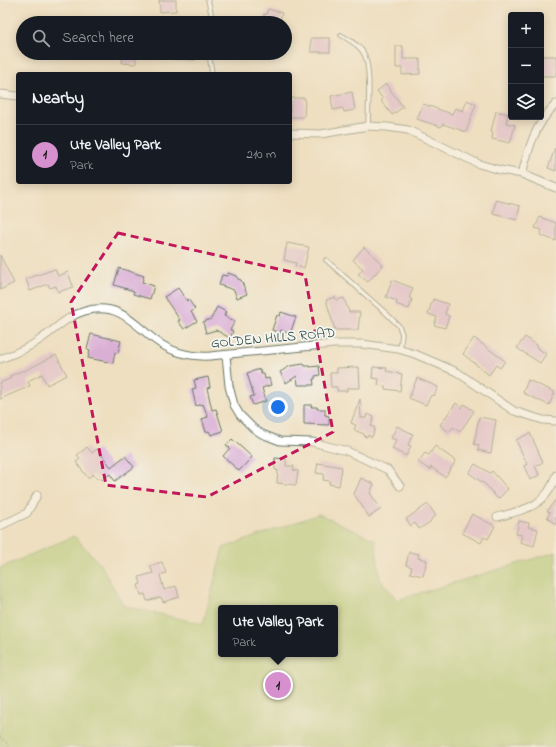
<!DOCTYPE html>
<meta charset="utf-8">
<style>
body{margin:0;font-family:"Indie Flower",sans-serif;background:#242831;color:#f1f3f6}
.controls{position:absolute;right:12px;top:12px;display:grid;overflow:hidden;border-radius:4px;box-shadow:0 2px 10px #0003}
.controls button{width:36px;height:36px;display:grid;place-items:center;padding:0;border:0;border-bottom:1px solid #363941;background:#171b24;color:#f1f3f6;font:20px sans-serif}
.you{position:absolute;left:278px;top:407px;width:14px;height:14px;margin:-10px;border:3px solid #fff;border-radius:50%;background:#1a73e8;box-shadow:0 0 0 6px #1a73e833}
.badge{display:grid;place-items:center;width:26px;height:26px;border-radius:50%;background:#d690ce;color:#111;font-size:13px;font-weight:700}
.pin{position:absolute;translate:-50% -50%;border:2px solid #fff;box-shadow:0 1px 4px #0006}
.popup{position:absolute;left:218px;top:605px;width:120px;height:52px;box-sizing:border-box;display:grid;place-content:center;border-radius:4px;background:#171b24;filter:drop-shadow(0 1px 3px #0005);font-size:13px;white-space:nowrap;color:#9ea1a6}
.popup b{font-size:15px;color:#f1f3f6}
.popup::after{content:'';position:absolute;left:50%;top:100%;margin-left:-8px;border:8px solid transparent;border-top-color:#171b24}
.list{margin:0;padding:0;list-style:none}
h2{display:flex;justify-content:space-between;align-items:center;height:52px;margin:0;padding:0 16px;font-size:17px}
h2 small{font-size:13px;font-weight:400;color:#9ea1a6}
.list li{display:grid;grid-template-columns:26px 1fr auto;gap:12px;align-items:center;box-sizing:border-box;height:60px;padding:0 16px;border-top:1px solid #363941}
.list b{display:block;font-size:15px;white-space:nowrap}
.list p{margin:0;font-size:13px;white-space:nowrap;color:#9ea1a6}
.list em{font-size:13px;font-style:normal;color:#9ea1a6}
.icon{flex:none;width:22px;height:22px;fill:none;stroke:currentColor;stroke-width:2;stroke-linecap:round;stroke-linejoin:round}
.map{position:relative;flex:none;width:556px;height:747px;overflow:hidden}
.search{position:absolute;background:#171b24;box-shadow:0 2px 10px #0003;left:16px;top:16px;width:276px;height:44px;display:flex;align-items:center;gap:10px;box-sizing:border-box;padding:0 14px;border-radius:22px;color:#9ea1a6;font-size:15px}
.panel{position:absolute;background:#171b24;box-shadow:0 2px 10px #0003;left:16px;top:72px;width:276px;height:112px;border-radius:4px}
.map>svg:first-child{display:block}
.green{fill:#aacb73;stroke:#648454;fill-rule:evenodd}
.building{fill:#daafd5}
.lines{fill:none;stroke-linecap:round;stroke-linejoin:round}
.lane-casing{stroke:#677665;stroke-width:5.5}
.street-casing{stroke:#677665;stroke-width:9}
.path{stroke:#677665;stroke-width:1.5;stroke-dasharray:1 3;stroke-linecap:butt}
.lane{stroke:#fff;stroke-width:3.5}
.street{stroke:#fff;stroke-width:7}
.marked{fill:none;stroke:#c2185b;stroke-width:3;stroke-dasharray:8 5;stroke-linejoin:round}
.labels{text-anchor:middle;stroke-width:3.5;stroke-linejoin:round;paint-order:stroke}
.street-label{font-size:14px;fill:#1f3d34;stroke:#f6f6f2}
</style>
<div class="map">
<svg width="556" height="747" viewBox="0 0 556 747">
<rect width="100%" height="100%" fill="#f6f6f2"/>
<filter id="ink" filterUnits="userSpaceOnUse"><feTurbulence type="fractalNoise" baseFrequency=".025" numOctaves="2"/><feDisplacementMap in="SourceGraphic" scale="8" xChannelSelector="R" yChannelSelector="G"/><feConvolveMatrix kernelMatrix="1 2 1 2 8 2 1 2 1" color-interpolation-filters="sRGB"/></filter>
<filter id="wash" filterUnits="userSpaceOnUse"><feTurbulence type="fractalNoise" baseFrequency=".012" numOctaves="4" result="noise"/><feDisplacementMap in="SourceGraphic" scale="16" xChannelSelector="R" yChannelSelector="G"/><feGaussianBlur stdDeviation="0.9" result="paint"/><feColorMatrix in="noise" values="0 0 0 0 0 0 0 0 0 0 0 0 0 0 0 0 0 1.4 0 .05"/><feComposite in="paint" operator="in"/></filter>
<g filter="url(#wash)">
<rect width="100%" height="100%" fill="#eedfc0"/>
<path class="green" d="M319 514 375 540 380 579 397 600 556 552V747H0V568L74 536 100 564 124 606 203 624 223 548ZM221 608H335V654H221Z"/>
<g id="blocks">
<g class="building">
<polygon points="159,0 176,0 176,11 160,12"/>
<polygon points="268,9 282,13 279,23 262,23 264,14 266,15"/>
<rect x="311" y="38" width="19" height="14"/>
<polygon points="396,46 403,46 403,59 420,59 420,74 402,75 402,68 396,68"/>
<polygon points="123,53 136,53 136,64 122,63"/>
<polygon points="172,53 195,53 195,60 172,59"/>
<polygon points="542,56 556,56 556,76 541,76"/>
<polygon points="386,84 403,107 392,115 381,101 383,99 377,91"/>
<polygon points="352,92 355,110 344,112 343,108 333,110 331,96"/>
<polygon points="290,98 305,98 304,117 290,117"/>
<polygon points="467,100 476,104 466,132 443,124 441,127 417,119 423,104 452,114 455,108 463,111"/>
<polygon points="496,111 508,114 506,123 515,125 510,143 492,139 493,132 491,132"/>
<polygon points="555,148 556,149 556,171 548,168"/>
<polygon points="496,200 520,206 517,220 493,214"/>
<polygon points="540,217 556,223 556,241 540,235 542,230 535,228"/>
<polygon points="287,243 309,247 304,268 295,266 296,263 284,260"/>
<polygon points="364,247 383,265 368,282 358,274 363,269 353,260"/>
<polygon points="0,255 14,283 0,290"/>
<polygon points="119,268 144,276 142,282 154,286 150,299 133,294 134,291 114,285"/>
<polygon points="55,269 58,276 68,272 73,287 58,292 56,286 50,288 48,284 30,291 26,279"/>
<polygon points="228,273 236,276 238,279 241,280 247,294 237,298 234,290 219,285 222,275 227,276"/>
<polygon points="392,280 413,288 409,298 412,299 409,309 396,304 397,301 386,297"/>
<polygon points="178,288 187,301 188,299 195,309 191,312 197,321 184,329 178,321 180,320 164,297"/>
<polygon points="335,297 336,300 344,298 349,312 360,312 358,330 335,330 326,300"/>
<polygon points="433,299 448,304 445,314 449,316 445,328 434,325 437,317 428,314"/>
<polygon points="217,307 226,312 224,316 235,321 230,330 233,331 230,338 216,330 206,333 203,322 211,319"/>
<polygon points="281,312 296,317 290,334 281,330 280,333 272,330 277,315 280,316"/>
<polygon points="91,334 121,341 118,353 115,352 113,363 88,358 90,350 87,349"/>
<polygon points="525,337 537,345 536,347 546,354 540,363 517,348"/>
<polygon points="474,338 505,361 500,368 496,365 489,375 463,354"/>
<polygon points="56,355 67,375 47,385 42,374 28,381 30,386 0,399 0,383 11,378 10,376 24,370 24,371"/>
<polygon points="304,364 305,366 310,366 310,367 319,366 320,375 315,376 315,379 313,379 314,385 298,385 297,376 286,383 280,372 290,366"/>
<polygon points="359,367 360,388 347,388 347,391 337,391 337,387 331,387 330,373 337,373 337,368"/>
<polygon points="373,367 387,368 386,371 402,374 400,391 385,389 385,386 378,385 379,379 372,378"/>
<polygon points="260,369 261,374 264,374 265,379 269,378 271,385 262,388 266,401 253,405 250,397 254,396 247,373"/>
<polygon points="208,377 210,387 207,388 212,410 216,409 223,431 211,435 209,431 206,432 202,419 208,417 203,404 196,406 192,389 196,388 194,380"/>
<polygon points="417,378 438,387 434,396 431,395 426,405 409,398"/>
<polygon points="528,380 555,392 549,405 523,393"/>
<polygon points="360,399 361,418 366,418 367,414 374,417 371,426 375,428 372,437 368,435 367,437 364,436 364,434 354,430 356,425 351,423"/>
<polygon points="456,403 462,408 464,404 474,411 460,432 453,427 449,432 440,425"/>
<polygon points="304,405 312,405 311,407 317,407 317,409 325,409 325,415 329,416 329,425 304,424"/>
<polygon points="479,417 496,420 491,453 478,450 479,445 474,444"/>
<polygon points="397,426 413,434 408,445 411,446 406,456 392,449 396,440 391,438"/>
<polygon points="530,433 543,462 535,466 539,475 530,480 524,466 527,464 516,440"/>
<polygon points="232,439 252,457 239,471 223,456 230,448 226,445"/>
<polygon points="435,446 456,461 445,477 431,467 430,470 418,462 425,453 429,455"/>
<polygon points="87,447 92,453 97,449 111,467 125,456 134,467 115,481 110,474 102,480 100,477 97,479 93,474 88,478 76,462 80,459 77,455"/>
<polygon points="275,458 286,459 286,466 294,466 293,470 298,471 296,485 277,483 278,470 275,470"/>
<polygon points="318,463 342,467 339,486 329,484 330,481 323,480 324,474 316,473"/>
<polygon points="475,464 490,473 492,471 508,489 498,499 486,485 469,473"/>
<polygon points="361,478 374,484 370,493 381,509 369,517 354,494"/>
<polygon points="556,499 556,525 547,517 550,513 547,511"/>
<polygon points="428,504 436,516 432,518 430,522 419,529 415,523 411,526 406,519"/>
<polygon points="472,514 495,526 488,539 484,537 481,543 462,533"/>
<polygon points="519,521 529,523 528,527 538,529 534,546 520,542 522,535 516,534"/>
<polygon points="409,552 419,554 418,558 427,560 423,576 410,573 412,567 406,565"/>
<polygon points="162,562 166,573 160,575 164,590 176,586 179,597 163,602 161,597 147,601 145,594 141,595 138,585 141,584 139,577 153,573 150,566"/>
</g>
</g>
</g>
<g filter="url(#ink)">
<use href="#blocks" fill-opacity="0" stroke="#677665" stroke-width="1"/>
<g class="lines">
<g class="lane-casing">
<g id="lane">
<polyline points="208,0 211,13 210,23"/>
<path d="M341 35C349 40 358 44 363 52 372 65 368 109 368 126"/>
<polyline points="209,53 212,74"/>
<polyline points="326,260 387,314 399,326 402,334 400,350"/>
</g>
</g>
<g class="street-casing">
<g id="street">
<polyline points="0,94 18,96"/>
<polyline points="290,133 321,134 368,126 387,127 408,130 479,164 500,170 522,174 556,188"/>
<path d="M522 174C529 147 535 124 556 104"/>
<polyline points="226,355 229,386 234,405 240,415 253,428 262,434 280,441 312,442 347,451 388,470 400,486"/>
<path d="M0 359C14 354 29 348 41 339 56 329 67 316 85 311 118 302 132 322 155 340 171 352 190 357 210 356L334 344H362L398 349 415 354 457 372 514 411 543 420 556 421"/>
<path d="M497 517C525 510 547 506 556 475"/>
<polyline points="0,526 27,513 37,495"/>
</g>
</g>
<polyline class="path" points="0,737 6,742 9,747"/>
<use href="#lane" class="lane"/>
<use href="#street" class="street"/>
</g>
</g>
<path d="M0 0H556V747H0ZM118 233 305 275 333 432 207 497 106 485 71 302Z" fill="#eedfc0" fill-opacity=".55" fill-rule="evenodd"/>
<path class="marked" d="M118 233 305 275 333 432 207 497 106 485 71 302Z"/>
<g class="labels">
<g class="street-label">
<text transform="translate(273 337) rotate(-5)" y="5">GOLDEN HILLS ROAD</text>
</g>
</g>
</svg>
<div class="controls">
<button>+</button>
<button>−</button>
<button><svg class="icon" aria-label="layers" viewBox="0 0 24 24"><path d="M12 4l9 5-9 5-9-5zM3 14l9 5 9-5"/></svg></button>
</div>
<div class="you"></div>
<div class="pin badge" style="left:278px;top:685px">1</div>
<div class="popup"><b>Ute Valley Park</b>Park</div>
<div class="search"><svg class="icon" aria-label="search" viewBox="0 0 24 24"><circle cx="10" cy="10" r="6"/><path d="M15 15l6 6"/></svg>Search here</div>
<section class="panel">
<h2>Nearby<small></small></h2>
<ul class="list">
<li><span class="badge">1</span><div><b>Ute Valley Park</b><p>Park</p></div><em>210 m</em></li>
</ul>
</section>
</div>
